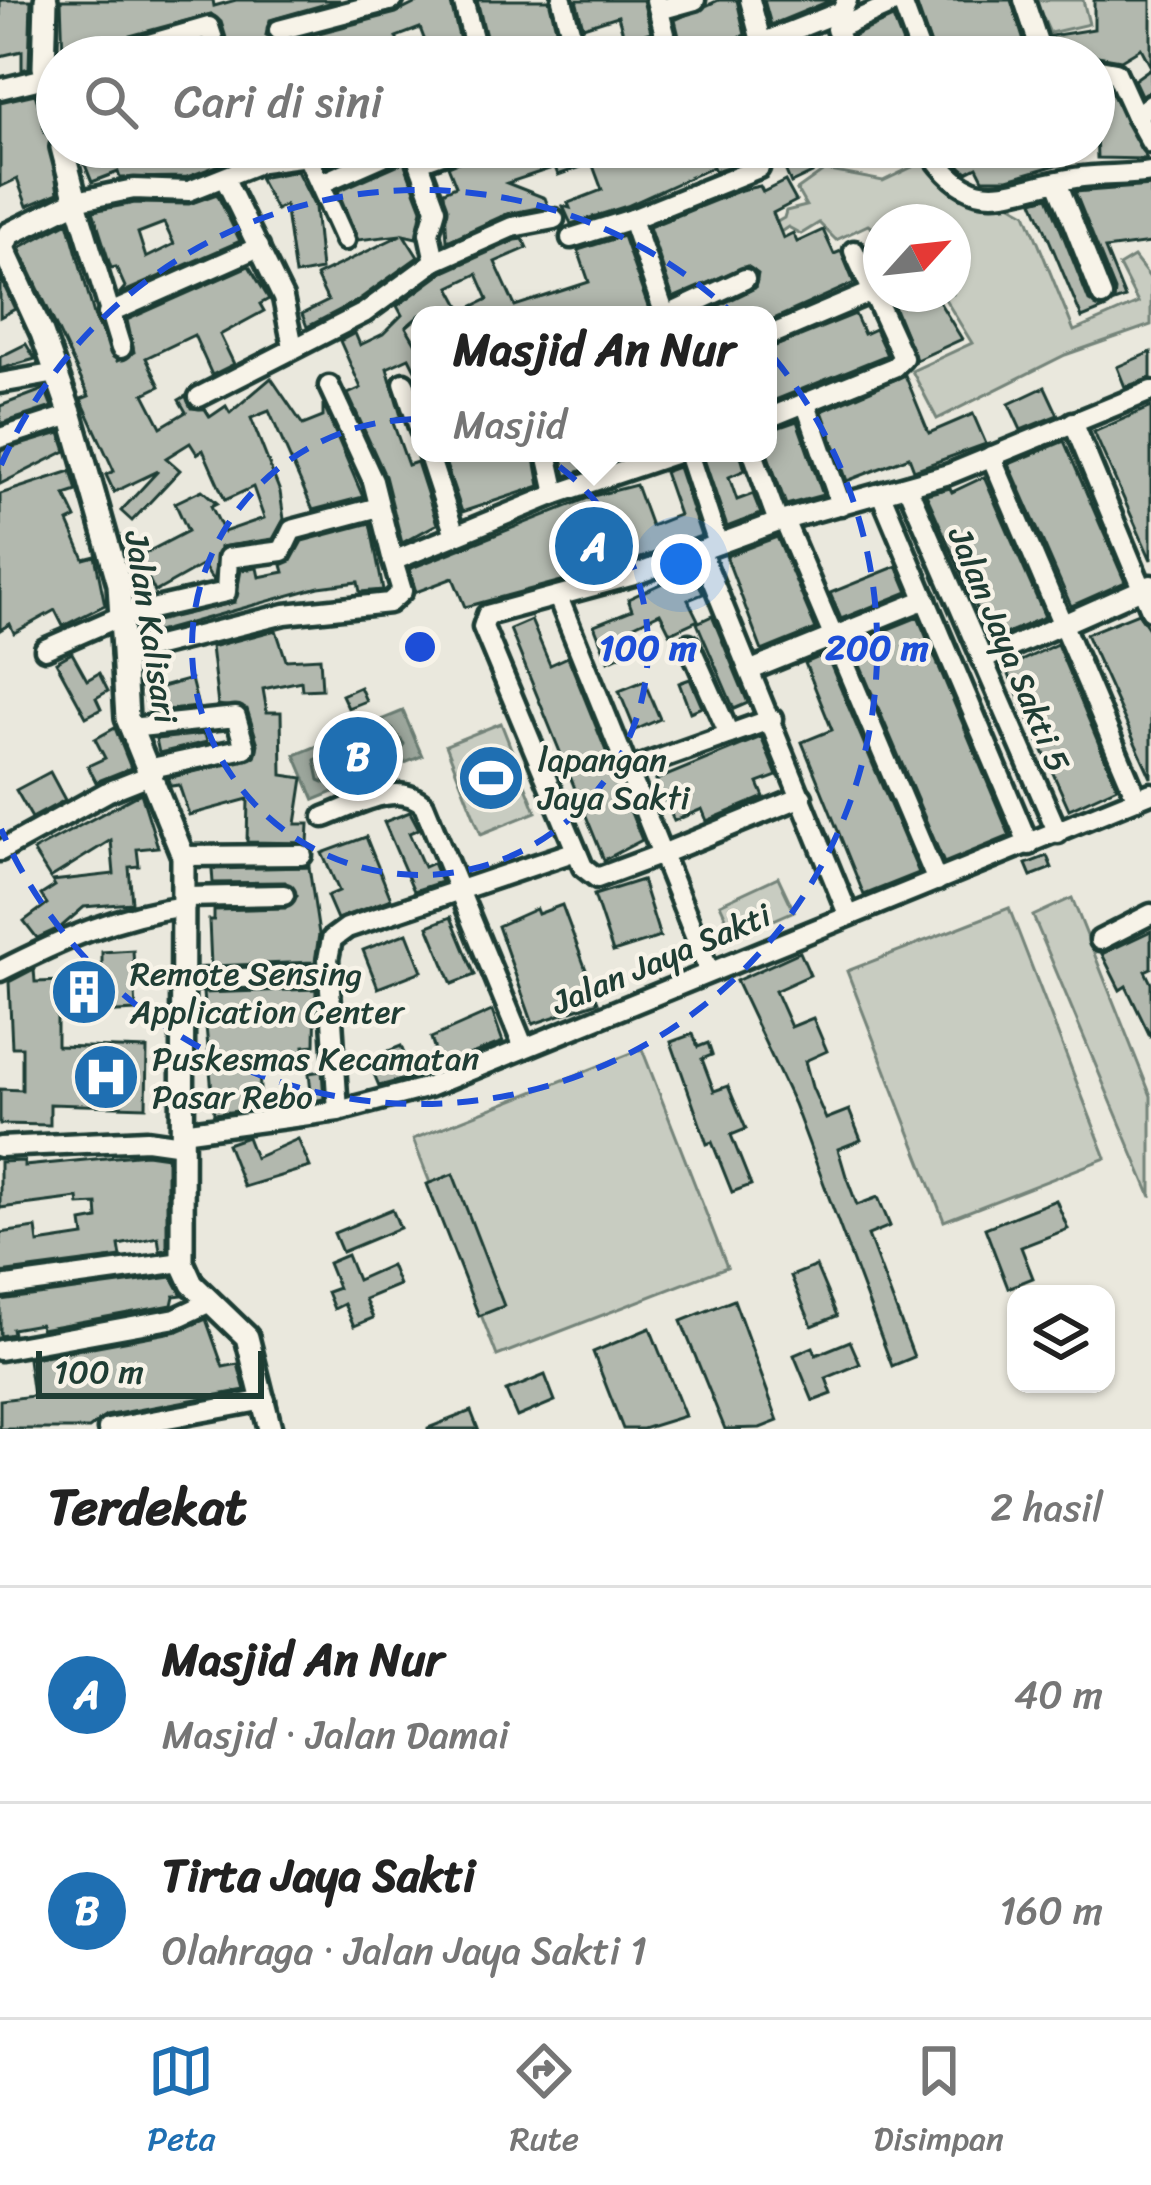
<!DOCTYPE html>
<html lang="id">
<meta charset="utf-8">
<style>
body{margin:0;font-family:Sriracha,sans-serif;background:#f2f2f2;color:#222}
.controls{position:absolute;right:36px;bottom:36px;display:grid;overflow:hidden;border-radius:24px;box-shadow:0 3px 9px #0004}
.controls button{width:108px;height:108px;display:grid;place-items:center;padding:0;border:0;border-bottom:3px solid #e0e0e0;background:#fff;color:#222;font:60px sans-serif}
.compass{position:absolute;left:863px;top:204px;width:108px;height:108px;border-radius:50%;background:#fff;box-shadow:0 3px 9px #0004;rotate:63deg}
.scale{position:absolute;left:36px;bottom:30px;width:228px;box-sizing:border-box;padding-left:12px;border:6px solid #1f3d34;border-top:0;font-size:33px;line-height:42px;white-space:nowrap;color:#1f3d34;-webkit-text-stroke:9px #f7f3e8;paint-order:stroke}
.you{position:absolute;left:681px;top:564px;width:42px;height:42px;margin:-30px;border:9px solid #fff;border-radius:50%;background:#1a73e8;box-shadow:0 0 0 18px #1a73e833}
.badge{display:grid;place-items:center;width:78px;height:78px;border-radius:50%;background:#1f6fb2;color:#fff;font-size:39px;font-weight:700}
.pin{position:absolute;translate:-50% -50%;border:6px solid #fff;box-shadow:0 3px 12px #0006}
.popup{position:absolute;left:411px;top:306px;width:366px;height:156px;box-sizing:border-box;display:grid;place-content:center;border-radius:24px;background:#fff;filter:drop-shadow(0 3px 9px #0005);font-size:39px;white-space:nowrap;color:#767676}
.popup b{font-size:45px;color:#222}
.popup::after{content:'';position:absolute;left:50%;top:100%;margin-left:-24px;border:24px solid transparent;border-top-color:#fff}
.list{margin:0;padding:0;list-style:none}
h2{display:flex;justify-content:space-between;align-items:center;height:156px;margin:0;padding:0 48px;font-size:51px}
h2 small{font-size:39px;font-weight:400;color:#767676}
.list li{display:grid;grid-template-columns:78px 1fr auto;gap:36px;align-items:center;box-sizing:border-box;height:216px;padding:0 48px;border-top:3px solid #e0e0e0}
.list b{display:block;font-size:45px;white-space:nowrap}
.list p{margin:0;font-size:39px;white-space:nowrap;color:#767676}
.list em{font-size:39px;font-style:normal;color:#767676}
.icon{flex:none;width:66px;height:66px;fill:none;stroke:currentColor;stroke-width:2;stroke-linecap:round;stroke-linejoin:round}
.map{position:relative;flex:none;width:1151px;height:1429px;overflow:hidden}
.search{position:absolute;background:#fff;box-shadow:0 3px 9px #0004;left:36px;right:36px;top:36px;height:132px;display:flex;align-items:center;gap:30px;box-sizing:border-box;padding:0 42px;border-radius:66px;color:#767676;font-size:45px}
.sheet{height:588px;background:#fff}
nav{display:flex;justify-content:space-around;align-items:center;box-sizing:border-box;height:168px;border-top:3px solid #e0e0e0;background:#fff;font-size:33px;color:#767676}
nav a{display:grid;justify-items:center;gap:6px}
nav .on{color:#1f6fb2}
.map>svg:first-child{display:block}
.green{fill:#c8ccc1;stroke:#74847a;stroke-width:3}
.water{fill:#9ca69c;stroke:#6a7c72;stroke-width:3}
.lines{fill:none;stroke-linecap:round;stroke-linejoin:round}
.shore{stroke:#51675e;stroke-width:3}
.building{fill:#b2b8ae;stroke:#1f3d34;stroke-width:3;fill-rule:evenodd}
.minor-casing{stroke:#1f3d34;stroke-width:27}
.tertiary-casing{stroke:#1f3d34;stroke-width:30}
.minor{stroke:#f7f3e8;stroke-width:18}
.tertiary{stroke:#f7f3e8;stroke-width:21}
.ring{fill:none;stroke:#1d4ed8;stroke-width:6;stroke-dasharray:21 15}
.labels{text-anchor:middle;stroke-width:9;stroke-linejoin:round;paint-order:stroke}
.street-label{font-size:33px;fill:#1f3d34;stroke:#f7f3e8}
.poi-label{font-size:33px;fill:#1f3d34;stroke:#f7f3e8;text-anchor:start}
.centre{fill:#1d4ed8;stroke:#f7f3e8;stroke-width:6}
.ring-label{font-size:36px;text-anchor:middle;font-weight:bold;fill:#1d4ed8;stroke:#f7f3e8;stroke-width:9;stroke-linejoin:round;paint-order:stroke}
</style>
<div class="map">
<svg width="1151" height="1429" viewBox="0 0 1151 1429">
<rect width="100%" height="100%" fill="#eae8dd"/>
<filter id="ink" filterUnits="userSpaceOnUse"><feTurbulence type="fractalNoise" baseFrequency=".00833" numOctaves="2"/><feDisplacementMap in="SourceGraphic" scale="24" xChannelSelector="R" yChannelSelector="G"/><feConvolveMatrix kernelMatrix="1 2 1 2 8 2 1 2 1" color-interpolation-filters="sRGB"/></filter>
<g filter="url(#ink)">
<g class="green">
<polygon points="1035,0 1083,0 1089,24 1050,33"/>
<polygon points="931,158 960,197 1001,199 1026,213 1074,331 1138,303 1119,266 1134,257 1151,279 1151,325 1065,355 937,419 912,371 972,343 942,294 953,294 953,222 881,222 881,235 868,225 836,240 819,223 801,234 788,227 767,241 763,230 784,218 786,211 806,206 797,190 825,170 883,181"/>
<polygon points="501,723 536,812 481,834 446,745"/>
<polygon points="778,877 794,911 735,937 720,904"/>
<polygon points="1072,898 1151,1096 1151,1197 1033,916"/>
<polygon points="1009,908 1106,1158 944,1221 847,971"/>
<polygon points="642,1049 727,1267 497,1356 413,1139"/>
</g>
<polygon class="water" points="403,711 422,756 314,800 295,755"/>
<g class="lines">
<polygon class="shore" points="392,728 404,744 401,751 326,783 319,780 315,760"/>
</g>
<g class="building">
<polygon points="0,0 31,0 29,68 22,70 22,51 0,56"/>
<polygon points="61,0 213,0 214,6 236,0 340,0 270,20 266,35 281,43 396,13 422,0 450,0 464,57 431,57 420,28 396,37 404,57 255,57 253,52 232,57 221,22 211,14 100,44 91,57 90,52 63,55"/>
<polygon points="477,0 549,0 563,57 491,57"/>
<polygon points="576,0 643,0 651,32 625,40 618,16 583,27"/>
<polygon points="719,0 737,0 745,35 720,45 713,57 684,57 675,20"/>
<polygon points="764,0 832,0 771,25"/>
<polygon points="915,0 1011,0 1029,57 935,57"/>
<polygon points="1094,0 1151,0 1151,67 1141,48 1121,60 1080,53 1056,57 1051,36 1094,29"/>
<polygon points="893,18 908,57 860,57 853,36"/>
<polygon points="200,44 205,57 153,57"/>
<polygon points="1151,68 1151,91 1141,95 1134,80"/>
<polygon points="1094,82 1107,84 1147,159 1097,158"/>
<polygon points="35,94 50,139 58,193 27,206 17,179 0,187 0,102"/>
<polygon points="100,147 267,147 267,148 187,177 120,178 118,172 92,182 81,155"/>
<polygon points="316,147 370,147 326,166"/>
<polygon points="475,147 489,147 490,153 506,147 639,147 643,158 667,147 679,152 691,147 826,147 805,157 812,173 791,183 777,151 715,171 713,167 627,206 571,224 563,206 570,208 568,203 602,190 592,163 558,175 555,167 507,183 545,198 548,206 507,214 447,241 444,191 456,186 448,166 471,157"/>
<polygon points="827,147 877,147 881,156 861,166 857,157 836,167"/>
<polygon points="953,147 1055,147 1063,163 1008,179 983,179 977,167 967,172 954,161 946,150"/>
<polygon points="404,162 422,209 416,238 404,235 418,257 357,301 307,327 302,314 328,301 316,276 401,235 358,240 338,191"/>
<polygon points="297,171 315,207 321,270 295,275 285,205 276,210 259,178"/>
<polygon points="785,181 796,201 773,213 783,238 793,233 797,242 823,230 834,254 841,251 854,283 769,321 768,315 700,315 755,288 758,274 747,266 673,298 649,227 741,190 760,186 763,192"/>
<polygon points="1151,186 1151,243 1105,249 1125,298 1114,302 1115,291 1075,192"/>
<path d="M217 194 240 241 119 294 125 287 116 267 111 268 93 211 135 203 189 204ZM164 223 174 244 146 258 138 233Z"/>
<polygon points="1048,197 1089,301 1104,309 1082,318 1033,201"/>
<polygon points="68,222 95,318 117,361 134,352 127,320 249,266 269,299 260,304 264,311 220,335 234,364 212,375 194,335 146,358 160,386 144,394 161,427 186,412 179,400 186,396 191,408 205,409 210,417 226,406 230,413 271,378 303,425 323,417 323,404 363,497 313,510 269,411 251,418 280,492 284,519 273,539 220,547 213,581 203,565 155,592 138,557 188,531 175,503 202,490 217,503 211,506 224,532 264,518 253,487 225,500 203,450 197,454 190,443 166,458 180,470 132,521 121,511 158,471 114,492 106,475 114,471 81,399 89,396 19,248"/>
<path d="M623 236 651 315H420L406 327 420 351V380L409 358 387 368 401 416 392 420 408 465 417 462 437 524 402 543 385 476 348 394 361 388 340 341 355 333 360 345 383 334 402 315 397 306 442 273 516 240 523 239 527 248 495 262 515 306 589 282 578 250ZM477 274 488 299 463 311 450 287Z"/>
<polygon points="881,238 881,278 866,245"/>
<polygon points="0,277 15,309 0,317"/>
<polygon points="889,294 935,295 962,339 916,360"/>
<polygon points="855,314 864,334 875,329 887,355 768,403 768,349"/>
<polygon points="26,344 35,359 0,369 0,357"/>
<polygon points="1151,352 1151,378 1125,387 1117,367"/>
<polygon points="905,375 929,433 973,414 986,444 914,470 909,457 847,481 822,411"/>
<polygon points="1045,387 1058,415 1021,430 1009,404"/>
<polygon points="45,389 52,407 0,424 0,406"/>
<polygon points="1151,407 1151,560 1094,432"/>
<polygon points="797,421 823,495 786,505 767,453 768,431"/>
<polygon points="60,433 66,451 0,484 0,451"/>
<polygon points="1064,441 1125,582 1071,606 1009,464"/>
<polygon points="442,453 534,453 540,486 462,512"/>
<polygon points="561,453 635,453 566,476"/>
<polygon points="702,453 740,453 745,470 729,477 737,500 753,494 761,514 727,527"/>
<polygon points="678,467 701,536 630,562 578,572 580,576 465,607 453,578 416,592 409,569 593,496 636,485 651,526 679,515 664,472"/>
<polygon points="71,471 77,491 65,495 76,518 68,522 84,559 95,556 105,605 63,626 55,610 14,633 10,624 0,630 0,494"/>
<polygon points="984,477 1045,617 991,640 926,494 950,488 952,492"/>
<polygon points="370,523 383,590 360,592 358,582 319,587 143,636 141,625 235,602 241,570 257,568 259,577 284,572 282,565 291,561 302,541"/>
<polygon points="777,537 816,629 762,651 726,556"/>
<polygon points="897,566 908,592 841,619 830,593"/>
<polygon points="693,569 703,594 688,600 698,620 670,633 660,613 624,630 633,650 608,661 594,625 632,610 628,599"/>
<polygon points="1138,613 1151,632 1151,778 1086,634"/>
<polygon points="712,616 748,703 734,709 697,623"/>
<polygon points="918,617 1010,836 944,863 851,644"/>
<polygon points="531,620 550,665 568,657 642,840 604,860 510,629"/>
<polygon points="276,630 286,660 320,658 322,689 302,690 301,681 263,689 267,712 281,712 282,775 303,778 296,824 309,824 308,843 247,842 248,799 189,815 179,785 171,786 168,778 255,757 258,744 247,709 218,705 211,647"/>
<polygon points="1057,644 1117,787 1069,809 1006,668"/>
<polygon points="72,653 87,680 99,673 108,691 96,698 101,709 86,717 56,662"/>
<polygon points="826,654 919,873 864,895 802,742 832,730 805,663"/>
<polygon points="191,679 198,707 149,712 143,692"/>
<polygon points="690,679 702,707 690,712 679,683"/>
<polygon points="644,681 660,719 635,730 619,691"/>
<polygon points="360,687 366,701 348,708 342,695"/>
<polygon points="115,728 131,768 96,782 88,766 105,758 95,739"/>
<polygon points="205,734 207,742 159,753 156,739"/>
<polygon points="761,737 777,776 758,783 764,797 707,821 702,809 674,821 656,780"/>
<polygon points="50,772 65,800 32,818 16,790"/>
<polygon points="141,793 158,847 137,849 139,866 129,867 132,903 84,907 61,927 37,938 24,921 47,904 41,895 55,886 52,881 114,874 111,840 50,878 33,851"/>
<polygon points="410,812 419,829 409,833 424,867 433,863 441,882 414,891 384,822"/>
<polygon points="366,837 391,899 337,919 327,896 339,891 322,853"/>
<polygon points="1047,856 1052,868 1031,876 1026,864"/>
<polygon points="309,867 319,934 315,962 211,966 209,920 214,920 214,910 285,908 297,896 285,882 213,883 212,869"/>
<polygon points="642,880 660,937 613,952 594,895"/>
<polygon points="562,905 598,1002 533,1024 498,926 536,909 538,914"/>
<polygon points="451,917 475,975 452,984 428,926"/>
<polygon points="1151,931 1151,968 1145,971 1151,983 1151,1038 1126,986 1120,990 1102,954"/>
<polygon points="407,933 422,971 378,988 363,950"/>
<polygon points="133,950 136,1011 57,1015 57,1046 147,1049 146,1107 50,1104 50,1125 0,1124 0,1089 22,1090 22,1047 12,1047 9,982 34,969 35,982 66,981 65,971 102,970 102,952"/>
<polygon points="800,952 810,975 775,991 791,1027 813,1018 827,1051 805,1061 812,1087 826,1119 849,1110 861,1140 838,1149 846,1176 857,1205 878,1197 890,1226 868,1235 914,1357 892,1366 794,1104 736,981"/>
<polygon points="316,989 315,1045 304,1046 306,1060 259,1071 261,1108 214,1114 203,993"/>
<polygon points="492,1011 503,1042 440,1066 431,1038"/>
<polygon points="693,1034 698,1047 708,1043 712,1055 702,1059 714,1091 728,1086 746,1129 731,1135 751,1185 732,1192 712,1142 707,1144 671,1042"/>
<polygon points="401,1046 413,1077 379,1086 368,1059"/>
<polygon points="322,1071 324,1099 312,1101 309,1073"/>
<polygon points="247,1137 255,1158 298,1139 310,1167 244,1187 227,1144"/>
<polygon points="146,1154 167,1157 167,1250 160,1251 158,1237 119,1245 121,1257 0,1273 0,1233 36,1228 38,1243 84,1236 82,1222 98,1219 97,1204 79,1205 78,1198 0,1208 0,1162 24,1161 24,1166"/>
<polygon points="453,1174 504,1306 479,1316 427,1184"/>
<polygon points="1056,1200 1068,1229 1021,1247 1033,1278 1008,1288 985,1228"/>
<polygon points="392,1209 400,1228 342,1252 334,1233"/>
<polygon points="347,1255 357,1280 391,1265 399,1285 365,1299 373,1318 354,1326 344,1304 334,1309 327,1292 338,1288 328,1263"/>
<polygon points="816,1266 837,1316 812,1326 791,1276"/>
<polygon points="172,1277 182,1295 174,1296 172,1305 41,1329 40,1324 12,1329 13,1334 0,1336 0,1300"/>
<polygon points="734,1300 778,1421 760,1428 725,1429 681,1321"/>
<polygon points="206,1319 223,1367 238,1364 245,1390 106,1416 89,1429 0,1429 0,1400 33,1396 28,1359 178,1331"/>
<polygon points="650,1328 685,1416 643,1429 623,1429 593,1352"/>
<polygon points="850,1341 860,1364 826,1378 832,1394 813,1401 794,1355 813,1347 816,1355"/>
<polygon points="545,1375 555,1401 517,1417 506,1391"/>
<polygon points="471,1411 478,1429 428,1429 428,1428"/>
</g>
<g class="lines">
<g class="minor-casing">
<g id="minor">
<polyline points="463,0 478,57"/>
<polyline points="562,0 577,57"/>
<polyline points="656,0 671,57"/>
<polyline points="750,0 761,41"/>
<polyline points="901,0 922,57"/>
<polyline points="1024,0 1043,57"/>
<polyline points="659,10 695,0"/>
<polyline points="279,30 393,0"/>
<polyline points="104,57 209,27 219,57"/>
<polyline points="726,57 842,11 847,0"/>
<polyline points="847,57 836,29 901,0"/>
<polyline points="1094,68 1116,72 1136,116"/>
<polyline points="0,89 45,78"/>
<polyline points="1151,104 1136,116 1151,143"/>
<polyline points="890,147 909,147"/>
<path d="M927 147C975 221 1005 188 1075 178 1100 174 1126 176 1151 172"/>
<polyline points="415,150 422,161 462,147"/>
<polyline points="417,157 436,209 429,233 435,261"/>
<polyline points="225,179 283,298 293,347"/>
<polyline points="1057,182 1102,296"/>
<polyline points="322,183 404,147"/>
<polyline points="571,238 632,219"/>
<polyline points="108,314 259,247"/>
<polyline points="665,315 632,219 759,168"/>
<polyline points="668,315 745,279"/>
<polyline points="768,336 872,292"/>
<polyline points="121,348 76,201 134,189 189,191 262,162 307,156 345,240"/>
<polyline points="0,383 57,373"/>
<polyline points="404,383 420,430"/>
<polyline points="329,386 373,481 393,561"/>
<polyline points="199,397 364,313 435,261 512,227 554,219"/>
<polyline points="805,402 841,505"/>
<polyline points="768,418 894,367 903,358 854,251"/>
<polyline points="1073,422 1151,610"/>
<polyline points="0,438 71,415"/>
<polyline points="428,453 455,535"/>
<polyline points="547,453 556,494"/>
<polyline points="688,453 718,544"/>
<polyline points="753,453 778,522"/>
<polyline points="991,456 1137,799"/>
<polyline points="908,488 1058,833"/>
<polyline points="881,494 1029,845"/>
<polyline points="784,520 937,881"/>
<polyline points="700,550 848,914"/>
<polyline points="558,597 662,854 802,797"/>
<polyline points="689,644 729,734"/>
<polyline points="45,649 121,616 226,592 228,558 282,551 292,530 379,507"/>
<polyline points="122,655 285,614 389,603 402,591 393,561 556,494 677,453"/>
<polyline points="982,660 1151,585"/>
<polyline points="751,670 926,599"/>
<polyline points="130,728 236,717 245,748 147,769"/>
<polyline points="629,770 772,719"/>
<path d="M324 817C355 806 397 779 424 805L524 1048"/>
<polyline points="0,851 107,792 150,775"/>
<polyline points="183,856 302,855"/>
<polyline points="185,897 284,895"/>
<polyline points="1100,940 1151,914"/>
<path d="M0 971C61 940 117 915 185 906"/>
<polyline points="709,971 662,854 597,878 583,867 483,627 487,615 634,575 784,520 949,474 1151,391"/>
<polyline points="184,980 328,975"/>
<polyline points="338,1111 328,959 332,939 347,928 576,851"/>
<polyline points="182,1132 338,1111 429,1087 1151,793"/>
<polyline points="0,1147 147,1140 182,1145"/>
<polyline points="0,1287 182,1262"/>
<polyline points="0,1350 176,1318 210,1302"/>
<polyline points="108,1429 265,1400"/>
</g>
</g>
<g class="tertiary-casing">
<g id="tertiary">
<polyline points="46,0 44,67 57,126"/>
<polyline points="62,147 76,201 9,234 3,248 42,333 71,415 119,584 127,718 183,856 182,1262 192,1284 247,1337 270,1429"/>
</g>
</g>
<use href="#minor" class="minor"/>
<use href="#tertiary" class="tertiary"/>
</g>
</g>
<g class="ring">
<circle cx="420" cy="647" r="228"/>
<path d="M1 465A457 457 0 1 1 1 829"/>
</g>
<defs>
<g id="stadium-disc" transform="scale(3.45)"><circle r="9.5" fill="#1f6fb2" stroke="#f7f3e8"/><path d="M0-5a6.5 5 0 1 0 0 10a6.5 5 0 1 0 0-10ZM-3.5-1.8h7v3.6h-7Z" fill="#fff"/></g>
<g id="building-disc" transform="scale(3.45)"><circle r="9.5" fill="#1f6fb2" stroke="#f7f3e8"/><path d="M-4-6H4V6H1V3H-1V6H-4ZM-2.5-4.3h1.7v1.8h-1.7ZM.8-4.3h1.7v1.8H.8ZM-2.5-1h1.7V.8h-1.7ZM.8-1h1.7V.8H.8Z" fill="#fff"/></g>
<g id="hospital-disc" transform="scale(3.45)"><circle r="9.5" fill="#1f6fb2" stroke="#f7f3e8"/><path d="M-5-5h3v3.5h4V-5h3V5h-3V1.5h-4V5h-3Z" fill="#fff"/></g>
</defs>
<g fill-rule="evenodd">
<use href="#stadium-disc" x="491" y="778"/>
<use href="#building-disc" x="84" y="992"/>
<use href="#hospital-disc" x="106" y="1077"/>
</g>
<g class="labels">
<g class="street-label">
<text transform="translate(152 627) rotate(81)" y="12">Jalan Kalisari</text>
<text transform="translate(1010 649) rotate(67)" y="12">Jalan Jaya Sakti 5</text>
<text transform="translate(661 958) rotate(-23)" y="12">Jalan Jaya Sakti</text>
</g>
<g class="poi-label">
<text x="538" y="771">lapangan<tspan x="538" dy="38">Jaya Sakti</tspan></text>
<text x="130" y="985">Remote Sensing<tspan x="130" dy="38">Application Center</tspan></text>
<text x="152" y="1070">Puskesmas Kecamatan<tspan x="152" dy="38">Pasar Rebo</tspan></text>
</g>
</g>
<circle cx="420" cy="647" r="18" class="centre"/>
<g class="ring-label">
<text x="648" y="660">100 m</text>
<text x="877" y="660">200 m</text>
</g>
</svg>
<div class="controls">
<button><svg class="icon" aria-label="layers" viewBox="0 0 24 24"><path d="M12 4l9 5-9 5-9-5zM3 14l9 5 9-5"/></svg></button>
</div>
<svg class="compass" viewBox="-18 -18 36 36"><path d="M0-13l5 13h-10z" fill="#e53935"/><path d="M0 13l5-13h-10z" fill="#767676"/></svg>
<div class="scale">100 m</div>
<div class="you"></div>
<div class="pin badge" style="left:594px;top:546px">A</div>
<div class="popup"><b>Masjid An Nur</b>Masjid</div>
<div class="pin badge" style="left:358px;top:756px">B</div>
<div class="search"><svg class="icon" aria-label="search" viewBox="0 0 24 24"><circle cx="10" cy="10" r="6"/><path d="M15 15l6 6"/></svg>Cari di sini</div>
</div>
<section class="sheet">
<h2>Terdekat<small>2 hasil</small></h2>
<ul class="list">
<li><span class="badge">A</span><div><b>Masjid An Nur</b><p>Masjid · Jalan Damai</p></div><em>40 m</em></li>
<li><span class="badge">B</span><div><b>Tirta Jaya Sakti</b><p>Olahraga · Jalan Jaya Sakti 1</p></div><em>160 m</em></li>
</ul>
</section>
<nav>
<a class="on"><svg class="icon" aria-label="map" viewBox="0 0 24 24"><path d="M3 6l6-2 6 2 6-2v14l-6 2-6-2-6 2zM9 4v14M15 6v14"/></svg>Peta</a>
<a><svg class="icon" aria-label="directions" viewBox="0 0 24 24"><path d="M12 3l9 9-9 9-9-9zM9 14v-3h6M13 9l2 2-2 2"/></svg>Rute</a>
<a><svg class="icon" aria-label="saved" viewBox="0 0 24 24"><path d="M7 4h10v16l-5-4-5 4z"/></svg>Disimpan</a>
</nav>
